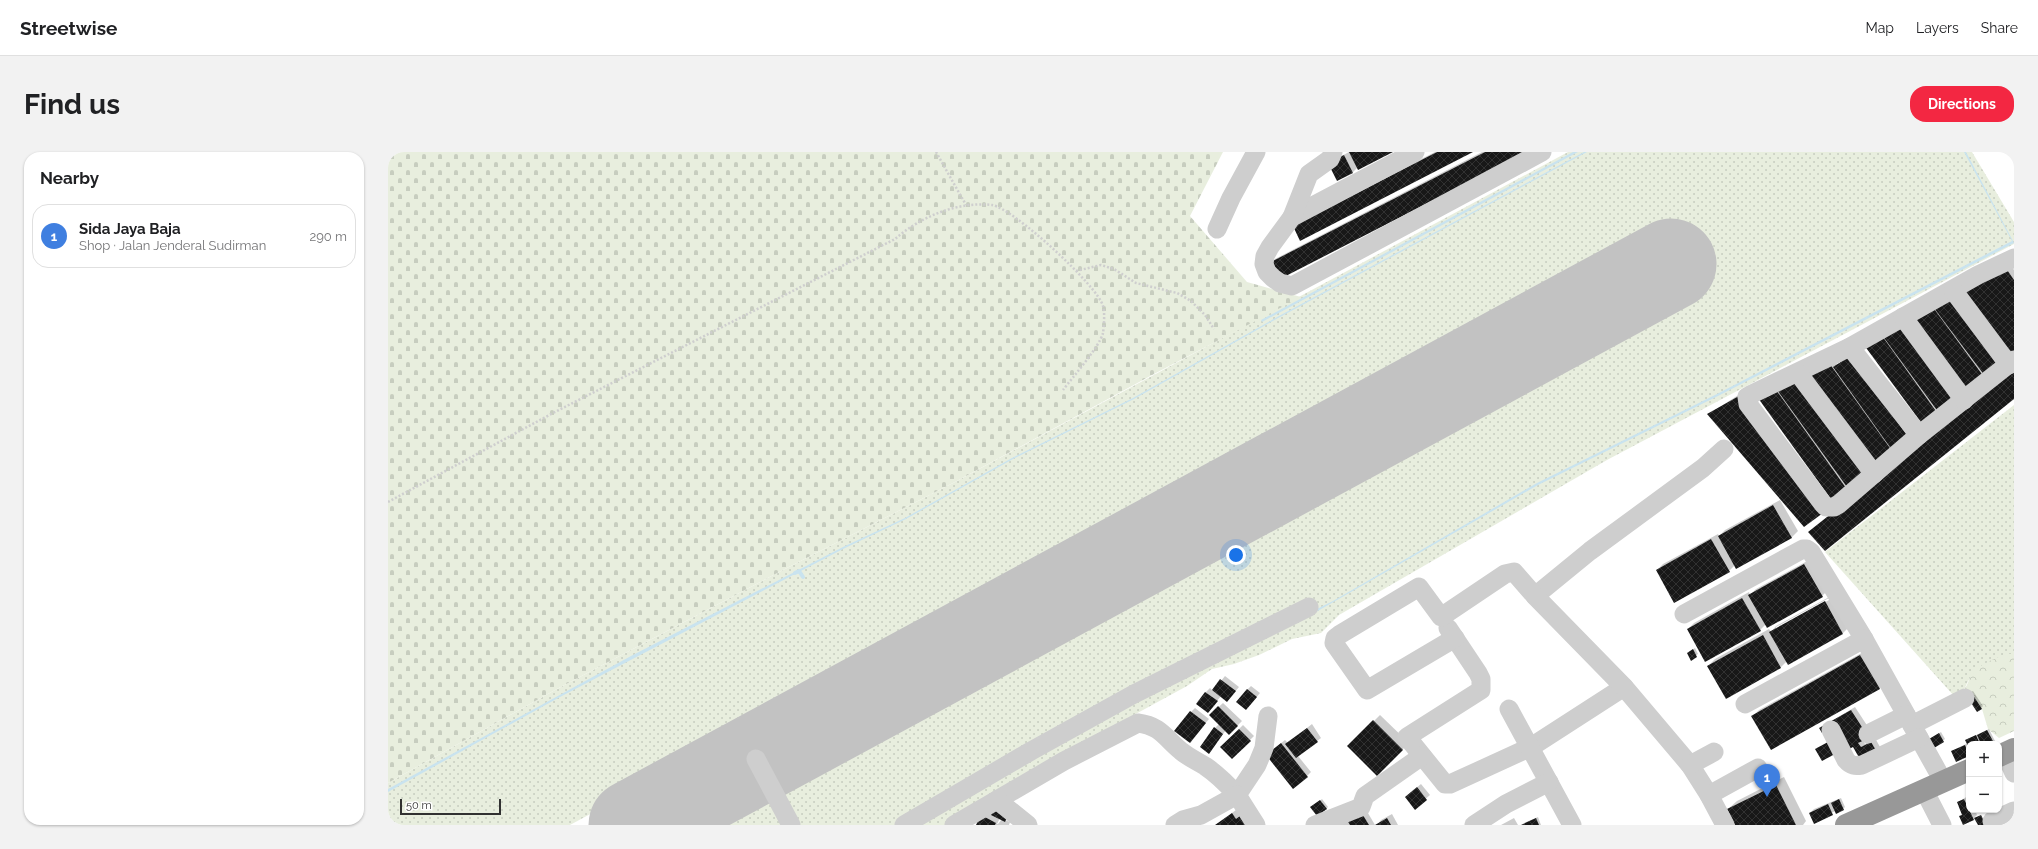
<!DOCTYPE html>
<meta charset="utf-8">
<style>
body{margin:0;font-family:Raleway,sans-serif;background:#f2f2f2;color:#202124}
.controls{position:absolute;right:12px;bottom:12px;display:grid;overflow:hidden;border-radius:8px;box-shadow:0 1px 3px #0004}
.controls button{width:36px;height:36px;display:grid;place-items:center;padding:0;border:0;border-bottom:1px solid #e0e0e0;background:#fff;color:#202124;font:20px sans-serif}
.scale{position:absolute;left:12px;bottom:10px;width:101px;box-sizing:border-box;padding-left:4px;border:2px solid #313131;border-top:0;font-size:11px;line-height:14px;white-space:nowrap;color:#313131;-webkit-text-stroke:3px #fff;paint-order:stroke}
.you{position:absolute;left:848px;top:403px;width:14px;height:14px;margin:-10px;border:3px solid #fff;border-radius:50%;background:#1a73e8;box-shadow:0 0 0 6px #1a73e833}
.badge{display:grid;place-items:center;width:26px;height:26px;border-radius:50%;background:#f32742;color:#fff;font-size:13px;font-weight:700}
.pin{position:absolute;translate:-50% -33px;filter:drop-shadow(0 1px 2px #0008)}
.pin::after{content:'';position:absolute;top:21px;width:14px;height:12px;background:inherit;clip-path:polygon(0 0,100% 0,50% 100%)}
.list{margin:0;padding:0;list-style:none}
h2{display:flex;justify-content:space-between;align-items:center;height:52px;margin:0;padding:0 16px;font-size:17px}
h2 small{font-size:13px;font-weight:400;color:#757577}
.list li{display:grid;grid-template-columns:26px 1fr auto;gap:12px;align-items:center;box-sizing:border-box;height:64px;margin:0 8px 8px;padding:0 8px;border:1px solid #e0e0e0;border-radius:16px}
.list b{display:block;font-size:15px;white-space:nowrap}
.list p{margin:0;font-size:13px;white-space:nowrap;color:#757577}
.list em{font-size:13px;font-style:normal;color:#757577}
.map{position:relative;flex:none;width:1626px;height:673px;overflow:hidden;border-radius:16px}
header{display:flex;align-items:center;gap:24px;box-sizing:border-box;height:56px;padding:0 20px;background:#fff;border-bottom:1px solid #e0e0e0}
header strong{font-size:19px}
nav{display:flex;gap:22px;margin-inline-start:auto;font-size:14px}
.intro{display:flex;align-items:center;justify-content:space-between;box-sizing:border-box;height:96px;padding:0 24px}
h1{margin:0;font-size:28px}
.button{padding:10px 18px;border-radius:16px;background:#f32742;color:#fff;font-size:14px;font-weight:700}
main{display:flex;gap:24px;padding:0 24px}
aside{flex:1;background:#fff;border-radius:16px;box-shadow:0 1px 3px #0004}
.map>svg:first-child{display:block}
.grass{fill:url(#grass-dots)}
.forest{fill:url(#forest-crowns)}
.cemetery{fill:url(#cemetery-stones)}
.water{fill:#c9e3ef}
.shadow{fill:#0003;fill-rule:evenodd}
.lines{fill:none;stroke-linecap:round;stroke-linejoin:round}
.stream{stroke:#c9e3ef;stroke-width:4}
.runway{stroke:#c2c2c2;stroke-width:91}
.building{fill:url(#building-cross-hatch)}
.path{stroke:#cecece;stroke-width:2.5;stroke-dasharray:2 2;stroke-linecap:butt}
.minor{stroke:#cecece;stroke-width:19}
.highway{stroke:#989898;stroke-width:22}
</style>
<header>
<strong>Streetwise</strong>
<nav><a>Map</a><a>Layers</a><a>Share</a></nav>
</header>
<div class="intro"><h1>Find us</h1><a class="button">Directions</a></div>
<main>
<aside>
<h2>Nearby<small></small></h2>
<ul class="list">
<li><span class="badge" style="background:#3f7fe0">1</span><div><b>Sida Jaya Baja</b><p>Shop · Jalan Jenderal Sudirman</p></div><em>290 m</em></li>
</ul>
</aside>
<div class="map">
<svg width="1626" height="673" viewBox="0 0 1626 673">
<defs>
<pattern id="grass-dots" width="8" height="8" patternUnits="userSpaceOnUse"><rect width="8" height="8" fill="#e8eede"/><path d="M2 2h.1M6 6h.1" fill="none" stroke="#c7cdbf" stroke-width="1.8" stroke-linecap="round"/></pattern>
<pattern id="forest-crowns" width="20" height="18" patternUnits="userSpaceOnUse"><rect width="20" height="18" fill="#e8eede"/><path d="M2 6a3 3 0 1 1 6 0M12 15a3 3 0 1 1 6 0" fill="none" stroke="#c7cdbf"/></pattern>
<pattern id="cemetery-stones" width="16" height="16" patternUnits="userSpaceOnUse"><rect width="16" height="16" fill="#e8eede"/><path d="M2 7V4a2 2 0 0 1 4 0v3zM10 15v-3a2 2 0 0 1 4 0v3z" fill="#c7cdbf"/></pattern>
<pattern id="building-cross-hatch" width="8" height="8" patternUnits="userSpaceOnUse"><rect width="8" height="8" fill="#181818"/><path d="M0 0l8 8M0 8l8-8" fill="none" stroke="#313131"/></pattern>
</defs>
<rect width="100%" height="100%" fill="#fff"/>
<g class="grass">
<polygon points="1180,0 1584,0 1626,70 1626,92 1219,308 951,463 933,481 904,487 871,503 846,512 824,517 799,534 744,564 558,673 311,673 1297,139 1269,85 182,673 0,673 0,631 167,538 395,418 567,330"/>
<path d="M1626 253V502C1616 502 1591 516 1584 524 1576 532 1580 539 1566 544L1437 400Z"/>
</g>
<path class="forest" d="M1618 502H1626V579L1611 586 1600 577 1594 557 1583 540 1574 541C1578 536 1580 530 1583 524 1591 512 1606 507 1618 502Z"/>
<polygon class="cemetery" points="0,0 835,0 802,64 859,130 913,145 766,222 567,330 395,418 167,538 0,631"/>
<g class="water">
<polygon points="1185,0 1190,0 874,170 873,168"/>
<polygon points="1196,0 1199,0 892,165 746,247 625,307 518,367 455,397 172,545 0,640 0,637 243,504 455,395 517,366 624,306 745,246 891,164"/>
<polygon points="1576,0 1578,0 1626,91 1330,244 1150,333 928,460 776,533 525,673 545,660 545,657 553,656 761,540 945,449 1149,331 1329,242 1624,89"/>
</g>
<g class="shadow">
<polygon points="961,0 1003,0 970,15 965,20 950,28 946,8"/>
<polygon points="1047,0 1083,0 910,70"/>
<polygon points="1094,0 1137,0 883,111 887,107"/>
<polygon points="1619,109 1626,118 1626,198"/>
<polygon points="1548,151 1599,221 1595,225 1526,168"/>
<polygon points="1496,178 1551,260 1550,261 1477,193"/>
<polygon points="1467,200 1524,282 1487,310 1426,217 1443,205 1449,213"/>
<polygon points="1390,232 1481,317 1443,345 1371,246"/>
<polygon points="1355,240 1439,356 1321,262"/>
<polygon points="1392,348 1410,379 1403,386 1347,413 1341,419 1269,418 1275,412 1330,382 1331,384 1337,378"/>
<polygon points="1423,407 1440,438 1434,444 1378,472 1372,478 1300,477 1306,471 1361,440 1362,443 1368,437"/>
<path d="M1443 444 1461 475 1455 481 1400 512 1399 509 1393 515 1338 545 1320 514 1327 507 1381 477 1383 480 1388 474ZM1441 446V448L1388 477V475Z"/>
<polygon points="1307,496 1310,502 1303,507 1300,501"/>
<polygon points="1479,498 1497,530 1491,537 1365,564 1371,558"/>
<polygon points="837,524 851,535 839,549 833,544 820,560 809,552 818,540 822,536 825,539"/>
<polygon points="863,534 872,541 862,553 859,538"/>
<polygon points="1585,539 1595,554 1590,559 1581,541"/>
<polygon points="835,551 854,569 841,582 838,578 825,596 827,576 831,572 822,563"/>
<polygon points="1467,555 1484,581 1475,588 1477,592 1487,586 1492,595 1488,599 1465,594 1432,576"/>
<polygon points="807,556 821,567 802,590 803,560"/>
<polygon points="992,563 1021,591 989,623 961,594"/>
<polygon points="924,572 933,586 910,604 923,620 919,624 883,599 897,588 900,591"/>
<polygon points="855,573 866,584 844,606 833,595"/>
<polygon points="1601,577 1607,589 1605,590 1581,592 1581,603 1569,609 1564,599 1580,591 1580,587"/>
<polygon points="1553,580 1557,587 1547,595 1542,587"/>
<polygon points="1396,625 1418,669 1415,673 1348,673 1340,657 1349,649"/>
<polygon points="1033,632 1042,643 1027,656 1022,641"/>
<polygon points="1580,644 1581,658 1587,658 1589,663 1585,667 1572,665 1575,662 1570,650"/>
<polygon points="1453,646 1457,655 1455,657 1447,659 1427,671 1422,661 1426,657"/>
<polygon points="934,647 940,655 938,657 926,654"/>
<polygon points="977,656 987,673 939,673"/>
<polygon points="848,658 867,673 828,673"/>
<path d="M598 660 622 670 621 673H589ZM612 666 614 667 610 672H609Z"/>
<polygon points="1626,660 1626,673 1602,673"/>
<polygon points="1004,662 1010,673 989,673 993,668"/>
<polygon points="1150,665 1153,673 1134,673 1136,671"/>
<polygon points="1126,666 1130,673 1112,673 1113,673"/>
</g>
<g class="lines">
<polyline class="stream" points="407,421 411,419 415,425"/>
<polyline class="runway" points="246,673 1283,112"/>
</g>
<g class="building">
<polygon points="961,0 1005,0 970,18"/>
<polygon points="1049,0 1085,0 912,89 905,74"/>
<polygon points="1097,0 1139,0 890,128 881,111"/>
<polygon points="956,3 965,21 949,29 940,11"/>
<polygon points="1615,112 1626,128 1626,199 1623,201 1577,140 1596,126 1602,134 1596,126"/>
<polygon points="1564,143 1614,211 1597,224 1546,156"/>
<polygon points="1544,154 1596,225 1577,239 1525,168"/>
<polygon points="1513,169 1570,248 1551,261 1494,183"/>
<polygon points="1492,181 1550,262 1535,273 1476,193"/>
<polygon points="1462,204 1521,286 1504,298 1445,215"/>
<polygon points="1439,208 1504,299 1487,311 1421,221"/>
<polygon points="1626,217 1626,247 1437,399 1420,380"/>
<polygon points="1407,224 1478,322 1459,335 1387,235"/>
<polygon points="1386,235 1458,336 1443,347 1370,246"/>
<polygon points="1351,244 1435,361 1416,375 1319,262"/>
<polygon points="1385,353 1404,386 1348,417 1330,384"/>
<polygon points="1323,387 1342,420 1286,451 1268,418"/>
<polygon points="1416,412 1435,445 1379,476 1360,443"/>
<polygon points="1354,446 1373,479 1317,510 1299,477"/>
<polygon points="1437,449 1455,482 1400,513 1381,480"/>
<polygon points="1375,483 1393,516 1338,547 1319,514"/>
<polygon points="1305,497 1309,505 1303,509 1299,501"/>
<polygon points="1472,503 1492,537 1383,598 1363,564"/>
<polygon points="832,527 848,539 839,550 824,538"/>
<polygon points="859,537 869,545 858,558 848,550"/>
<polygon points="817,540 830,549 820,561 808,552"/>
<polygon points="1583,540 1594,557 1589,560 1578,543"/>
<polygon points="830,554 850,574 841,583 821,563"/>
<polygon points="1463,558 1481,586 1470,591 1473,595 1483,590 1489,600 1473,609 1465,595 1459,598 1446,574 1434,581 1431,576"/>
<polygon points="802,559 818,571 802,591 786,579"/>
<polygon points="985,568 1015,598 989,624 959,594"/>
<polygon points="826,575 835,582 821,602 812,595"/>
<polygon points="919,576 930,590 908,606 897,592"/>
<polygon points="851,577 863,589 844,607 832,595"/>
<polygon points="1599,578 1606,591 1593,592 1589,583"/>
<polygon points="1551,581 1556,590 1546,596 1541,587"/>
<polygon points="1588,583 1592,592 1581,592 1581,596 1577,588"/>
<polygon points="1440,590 1447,602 1434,609 1427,597"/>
<polygon points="893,591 920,625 905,637 878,603"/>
<polygon points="1577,593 1581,604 1568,610 1563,599"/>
<polygon points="1388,633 1408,673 1347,673 1339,657"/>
<polygon points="1029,635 1039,648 1027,658 1017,645"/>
<polygon points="1451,647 1456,658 1448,662 1443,651"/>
<polygon points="1576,647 1586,668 1575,673 1571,664 1574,663 1569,650"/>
<polygon points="932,648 939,657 929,664 922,655"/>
<polygon points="1440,652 1445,663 1426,672 1421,661"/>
<polygon points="607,654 621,661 617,670 603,663"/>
<polygon points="973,660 981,673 962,673 959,668"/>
<polygon points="844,661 848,667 856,661 860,673 827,673"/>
<polygon points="593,663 608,671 607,673 588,673"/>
<polygon points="1593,663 1598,673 1590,673 1586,666"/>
<polygon points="999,666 1003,673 987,673"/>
<polygon points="1148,666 1151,673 1133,673"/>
</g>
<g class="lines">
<g class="path">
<polyline points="548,0 578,53"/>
<polyline points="688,119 713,113 726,117 748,131 789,141 803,149 817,163 826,177"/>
<path d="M0 350 165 261 507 87C532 65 570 49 604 53 625 56 710 134 715 154 717 160 716 174 715 181 712 194 684 226 675 238"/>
</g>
<g class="minor">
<polyline points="1027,0 904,65 882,95 877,104 876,112 879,120 885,126 892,131 904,134 1154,0"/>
<polyline points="904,65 921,22 942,7 945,0"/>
<polyline points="829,77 843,46 868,0"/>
<polyline points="1626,106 1590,123 1462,195 1364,242 1359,245 1360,252 1435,352 1438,355 1446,355 1451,352 1531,283 1626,208"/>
<polyline points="1565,138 1621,213"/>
<polyline points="1515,165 1576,248"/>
<polyline points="1462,195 1531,283"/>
<polyline points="1410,221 1486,322"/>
<polyline points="1147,444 1202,399 1315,316 1336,297"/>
<polyline points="1296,462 1415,397 1419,397 1423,400 1476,487 1555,629"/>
<polyline points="1060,476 1090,521 1093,527 1093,538 1019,585 1057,632 1062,632 1143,595 1236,535"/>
<polyline points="1067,486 979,538 946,491 947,486 951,483 1031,435 1053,465 1117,422 1126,420 1147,444 1236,535 1302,613 1321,643 1337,673"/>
<polyline points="1357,552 1476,487"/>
<polyline points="1121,557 1184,673"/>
<polyline points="1524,573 1577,546"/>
<path d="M1443 578 1458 608C1463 614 1467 614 1474 613L1531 586"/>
<polyline points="1480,582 1518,563"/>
<polyline points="1617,601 1626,621"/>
<polyline points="368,607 403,673"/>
<polyline points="1302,613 1326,600"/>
<polyline points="1536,638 1554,673"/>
<polyline points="1321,643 1370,616"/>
<path d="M609 648 676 609 750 571C773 574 777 586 793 599 800 605 809 609 817 614 829 622 839 632 849 643L869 613 876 596 880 564"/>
<polyline points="1604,669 1626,659"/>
<polyline points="516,673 643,599 746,542 921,455"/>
<polyline points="566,673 609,648 640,673"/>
<polyline points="787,673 795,668 813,663 849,643 868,673"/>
<polyline points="927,673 973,655 977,644 1034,604"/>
<polyline points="1086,673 1118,652 1161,630"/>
</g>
<g class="highway">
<polyline points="1611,604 1626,597"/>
<polyline points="1458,673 1581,618"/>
</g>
</g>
</svg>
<div class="controls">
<button>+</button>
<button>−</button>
</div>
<div class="scale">50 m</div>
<div class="you"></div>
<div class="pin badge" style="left:1379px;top:645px;background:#3f7fe0">1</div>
</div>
</main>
